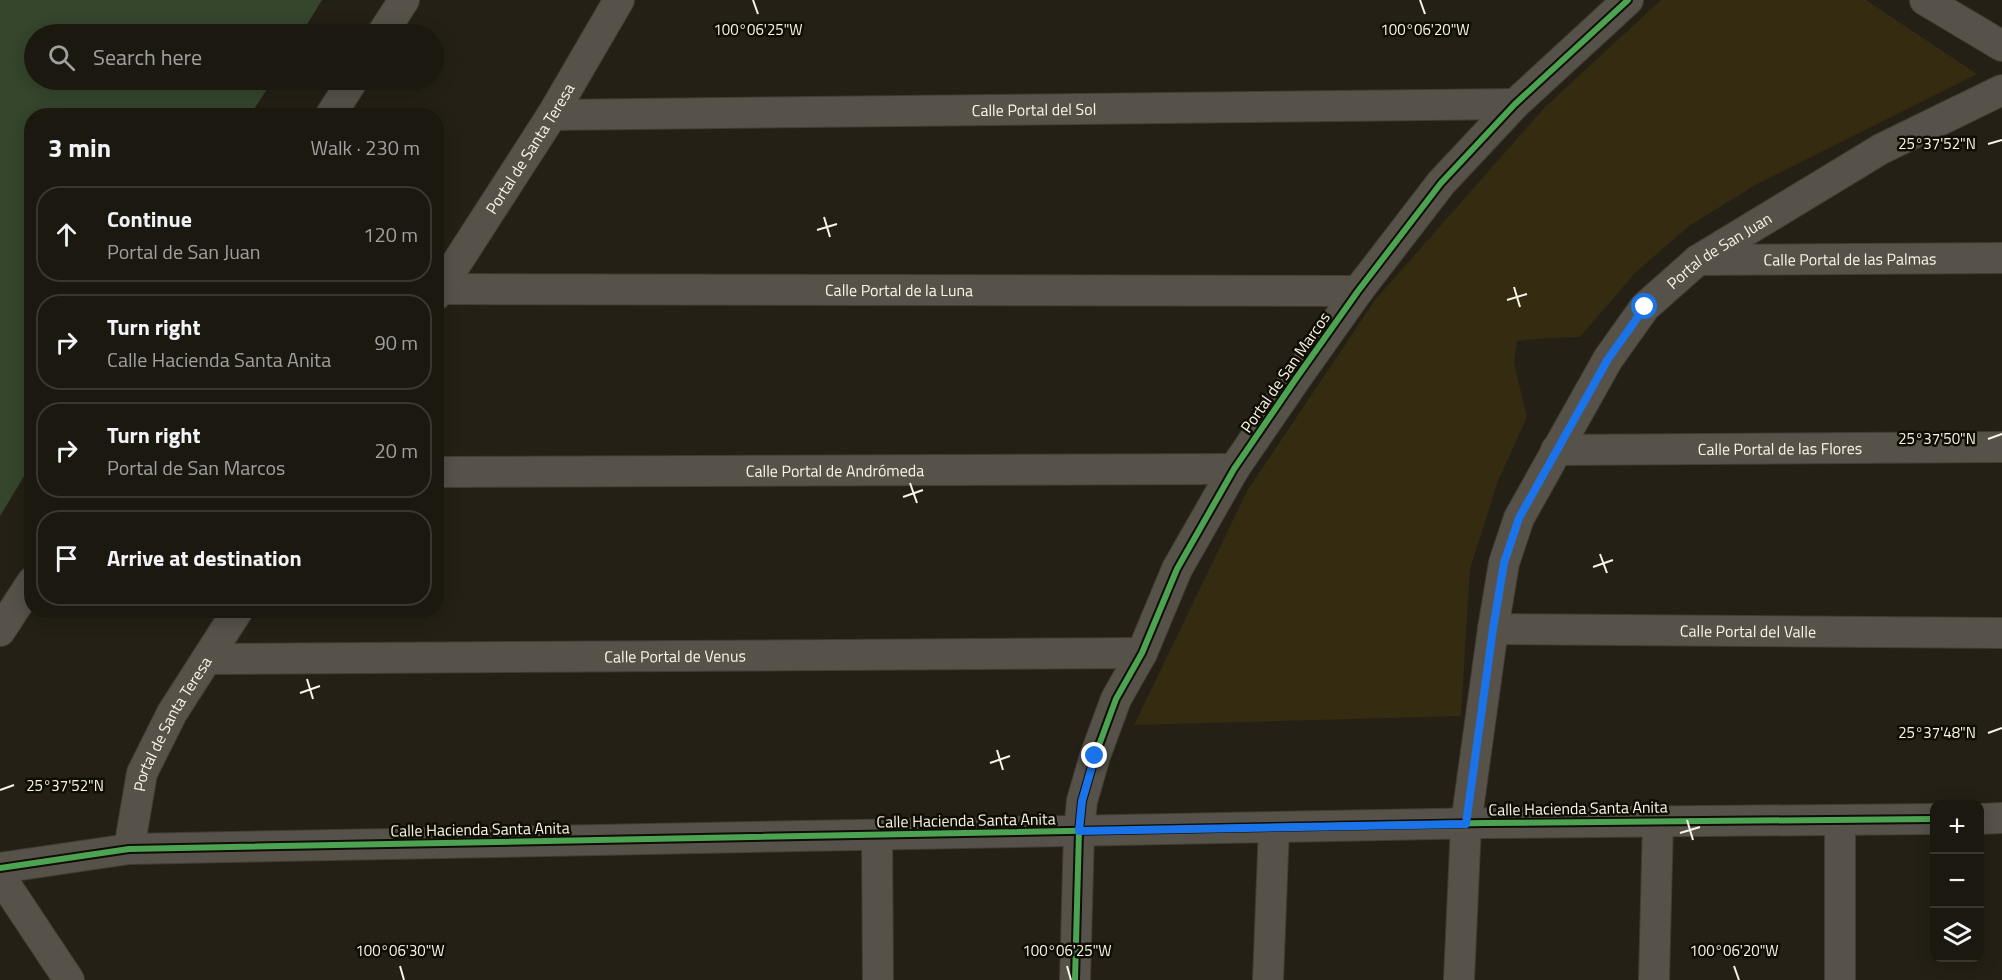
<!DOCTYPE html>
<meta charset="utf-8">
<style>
body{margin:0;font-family:"Titillium Web",sans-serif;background:#242119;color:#f1f3f6}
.controls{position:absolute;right:18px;bottom:18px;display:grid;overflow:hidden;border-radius:12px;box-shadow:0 3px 15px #0003}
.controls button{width:54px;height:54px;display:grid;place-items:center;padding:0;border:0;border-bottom:2px solid #393730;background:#1b1810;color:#f1f3f6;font:30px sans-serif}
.stop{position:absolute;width:18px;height:18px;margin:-14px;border:4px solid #1a73e8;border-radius:50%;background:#fff}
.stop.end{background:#1a73e8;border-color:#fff;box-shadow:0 2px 6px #0008}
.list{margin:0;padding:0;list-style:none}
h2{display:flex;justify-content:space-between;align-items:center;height:78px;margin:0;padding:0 24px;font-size:26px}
h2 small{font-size:20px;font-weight:400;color:#a0a09f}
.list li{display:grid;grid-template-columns:39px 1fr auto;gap:18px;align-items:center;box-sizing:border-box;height:96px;margin:0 12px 12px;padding:0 12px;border:2px solid #393730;border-radius:24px}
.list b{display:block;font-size:22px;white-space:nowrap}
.list p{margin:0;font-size:20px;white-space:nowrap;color:#a0a09f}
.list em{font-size:20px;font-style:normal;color:#a0a09f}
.icon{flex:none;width:33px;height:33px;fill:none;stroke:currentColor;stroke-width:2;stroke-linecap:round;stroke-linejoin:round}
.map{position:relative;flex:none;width:2002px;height:980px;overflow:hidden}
.search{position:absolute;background:#1b1810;box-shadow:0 3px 15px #0003;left:24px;top:24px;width:420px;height:66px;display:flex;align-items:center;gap:15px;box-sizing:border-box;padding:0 21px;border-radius:33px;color:#a0a09f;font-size:22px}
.panel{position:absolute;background:#1b1810;box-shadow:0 3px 15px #0003;left:24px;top:108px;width:420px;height:510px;border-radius:24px}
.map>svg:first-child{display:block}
.built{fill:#342b11}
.grass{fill:#35462d}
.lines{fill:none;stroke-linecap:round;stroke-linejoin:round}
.minor-casing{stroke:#403c34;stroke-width:32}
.minor{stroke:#56524a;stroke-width:30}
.cycleway-casing{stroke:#100d05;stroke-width:10}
.cycleway{stroke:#4ca352;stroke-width:6}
.route{stroke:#1a73e8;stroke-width:8}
.ticks{fill:none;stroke:#f8f4e7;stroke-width:2}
.labels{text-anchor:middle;stroke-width:5;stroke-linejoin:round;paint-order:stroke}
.street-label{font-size:16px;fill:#f8f4e7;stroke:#100d05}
.ticks-label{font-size:15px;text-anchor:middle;fill:#f8f4e7;stroke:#100d05;stroke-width:5;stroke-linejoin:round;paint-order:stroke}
</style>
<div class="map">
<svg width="2002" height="980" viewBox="0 0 2002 980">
<rect width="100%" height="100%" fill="#242015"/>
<polygon class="built" points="1661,0 1866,0 1977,74 1757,184 1689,226 1636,272 1580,337 1545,338 1517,341 1514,363 1527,417 1498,481 1470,569 1461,716 1134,725 1247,491 1375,300 1545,107"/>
<polygon class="grass" points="0,0 322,0 301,34 34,34 34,80 273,80 250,115 32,116 31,465 0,516"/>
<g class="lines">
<g class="minor-casing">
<g id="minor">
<polyline points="1925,0 2002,46"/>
<polyline points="382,34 404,0"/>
<path id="s1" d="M552 115 1515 104"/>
<polyline points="330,116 353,80"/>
<path id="s2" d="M1698 260 2002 258"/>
<path id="s3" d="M440 289 1358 291"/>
<path id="s4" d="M436 295 552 115 619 0"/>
<path id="s5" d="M1556 450 2002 447"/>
<path id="s6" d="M436 472 1234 469"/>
<path id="s7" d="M1493 629 2002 633"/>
<polyline points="0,631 32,582"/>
<path id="s8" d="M207 659 1142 653"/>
<polyline points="1980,819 2002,818"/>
<polyline points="877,835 878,980"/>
<path id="s9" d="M129 849 142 773 172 713 238 610"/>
<polyline points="0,868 129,849 1485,823 1934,819"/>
<polyline points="0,876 69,980"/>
<polyline points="1075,980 1079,831 1082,801 1095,756 1116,699 1142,653 1177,569 1234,469 1295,380 1358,291 1441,183 1515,104 1628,0"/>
<polyline points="1268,980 1274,827"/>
<path id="s10" d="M1459 980 1466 824 1493 629 1504 563 1519 518 1608 359 1645 307 1698 260 1881 149 2002 90"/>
<polyline points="1654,980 1658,821"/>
<polyline points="1840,980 1840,820"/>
</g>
</g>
<use href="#minor" class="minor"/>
<g class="cycleway-casing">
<g id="cycleway">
<polyline points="0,868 129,849 1485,823 1934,819"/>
<polyline points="1075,980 1079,831 1082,801 1095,756 1116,699 1142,653 1177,569 1234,469 1295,380 1358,291 1441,183 1515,104 1628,0"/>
</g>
</g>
<use href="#cycleway" class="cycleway"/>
</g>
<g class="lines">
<polyline class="route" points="1095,756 1082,801 1079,831 1466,824 1493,629 1504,563 1519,518 1608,359 1645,307"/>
</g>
<path class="ticks" d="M753 0 758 14M1420 0 1425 14M1988 144 2002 140M824 217 830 237M817 230 837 224M1514 287 1520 307M1507 300 1527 294M1988 439 2002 434M910 483 917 503M903 497 923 490M1600 554 1607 573M1593 567 1613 560M307 679 313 699M300 693 320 686M1988 733 2002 728M997 750 1003 770M990 763 1010 756M0 790 14 785M1687 820 1693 840M1680 833 1700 827M400 966 404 980M1067 966 1071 980M1734 966 1739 980"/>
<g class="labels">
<g class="street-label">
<text dy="6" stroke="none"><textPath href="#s1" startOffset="482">Calle Portal del Sol</textPath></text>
<text dy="6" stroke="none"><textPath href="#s4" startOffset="174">Portal de Santa Teresa</textPath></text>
<text dy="6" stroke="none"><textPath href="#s10" startOffset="807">Portal de San Juan</textPath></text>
<text dy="6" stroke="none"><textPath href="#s2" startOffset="152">Calle Portal de las Palmas</textPath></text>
<text dy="6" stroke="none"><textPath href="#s3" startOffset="459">Calle Portal de la Luna</textPath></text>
<text transform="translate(1285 372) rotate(-55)" y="6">Portal de San Marcos</text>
<text dy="6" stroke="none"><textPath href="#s5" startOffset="224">Calle Portal de las Flores</textPath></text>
<text dy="6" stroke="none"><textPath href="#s6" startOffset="399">Calle Portal de Andrómeda</textPath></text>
<text dy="6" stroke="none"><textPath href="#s7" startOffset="255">Calle Portal del Valle</textPath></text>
<text dy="6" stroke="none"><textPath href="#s8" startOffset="468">Calle Portal de Venus</textPath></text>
<text dy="6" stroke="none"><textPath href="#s9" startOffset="134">Portal de Santa Teresa</textPath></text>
<text transform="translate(1578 808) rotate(-1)" y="6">Calle Hacienda Santa Anita</text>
<text transform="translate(966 820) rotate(-1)" y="6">Calle Hacienda Santa Anita</text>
<text transform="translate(480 829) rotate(-1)" y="6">Calle Hacienda Santa Anita</text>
</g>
</g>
<g class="ticks-label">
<text x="758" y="35">100°06'25"W</text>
<text x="1425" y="35">100°06'20"W</text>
<text x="1937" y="149">25°37'52"N</text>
<text x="1937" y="444">25°37'50"N</text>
<text x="1937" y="738">25°37'48"N</text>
<text x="65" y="791">25°37'52"N</text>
<text x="400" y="956">100°06'30"W</text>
<text x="1067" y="956">100°06'25"W</text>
<text x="1734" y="956">100°06'20"W</text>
</g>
</svg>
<div class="controls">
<button>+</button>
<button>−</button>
<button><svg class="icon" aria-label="layers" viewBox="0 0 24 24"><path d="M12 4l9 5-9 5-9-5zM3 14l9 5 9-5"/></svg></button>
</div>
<div class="stop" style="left:1645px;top:307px"></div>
<div class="stop end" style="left:1095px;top:756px"></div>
<div class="search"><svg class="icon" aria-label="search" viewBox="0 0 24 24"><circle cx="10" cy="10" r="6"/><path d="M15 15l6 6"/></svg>Search here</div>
<section class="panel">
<h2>3 min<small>Walk · 230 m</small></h2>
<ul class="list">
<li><svg class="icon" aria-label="ahead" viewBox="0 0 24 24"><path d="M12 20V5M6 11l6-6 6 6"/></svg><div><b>Continue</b><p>Portal de San Juan</p></div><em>120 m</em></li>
<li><svg class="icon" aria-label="right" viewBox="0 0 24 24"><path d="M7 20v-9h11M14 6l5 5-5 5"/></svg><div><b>Turn right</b><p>Calle Hacienda Santa Anita</p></div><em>90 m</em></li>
<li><svg class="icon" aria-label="right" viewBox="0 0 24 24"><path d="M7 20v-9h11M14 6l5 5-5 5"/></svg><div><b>Turn right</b><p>Portal de San Marcos</p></div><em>20 m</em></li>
<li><svg class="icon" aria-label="arrive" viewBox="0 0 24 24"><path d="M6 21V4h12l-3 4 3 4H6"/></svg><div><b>Arrive at destination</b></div></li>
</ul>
</section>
</div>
